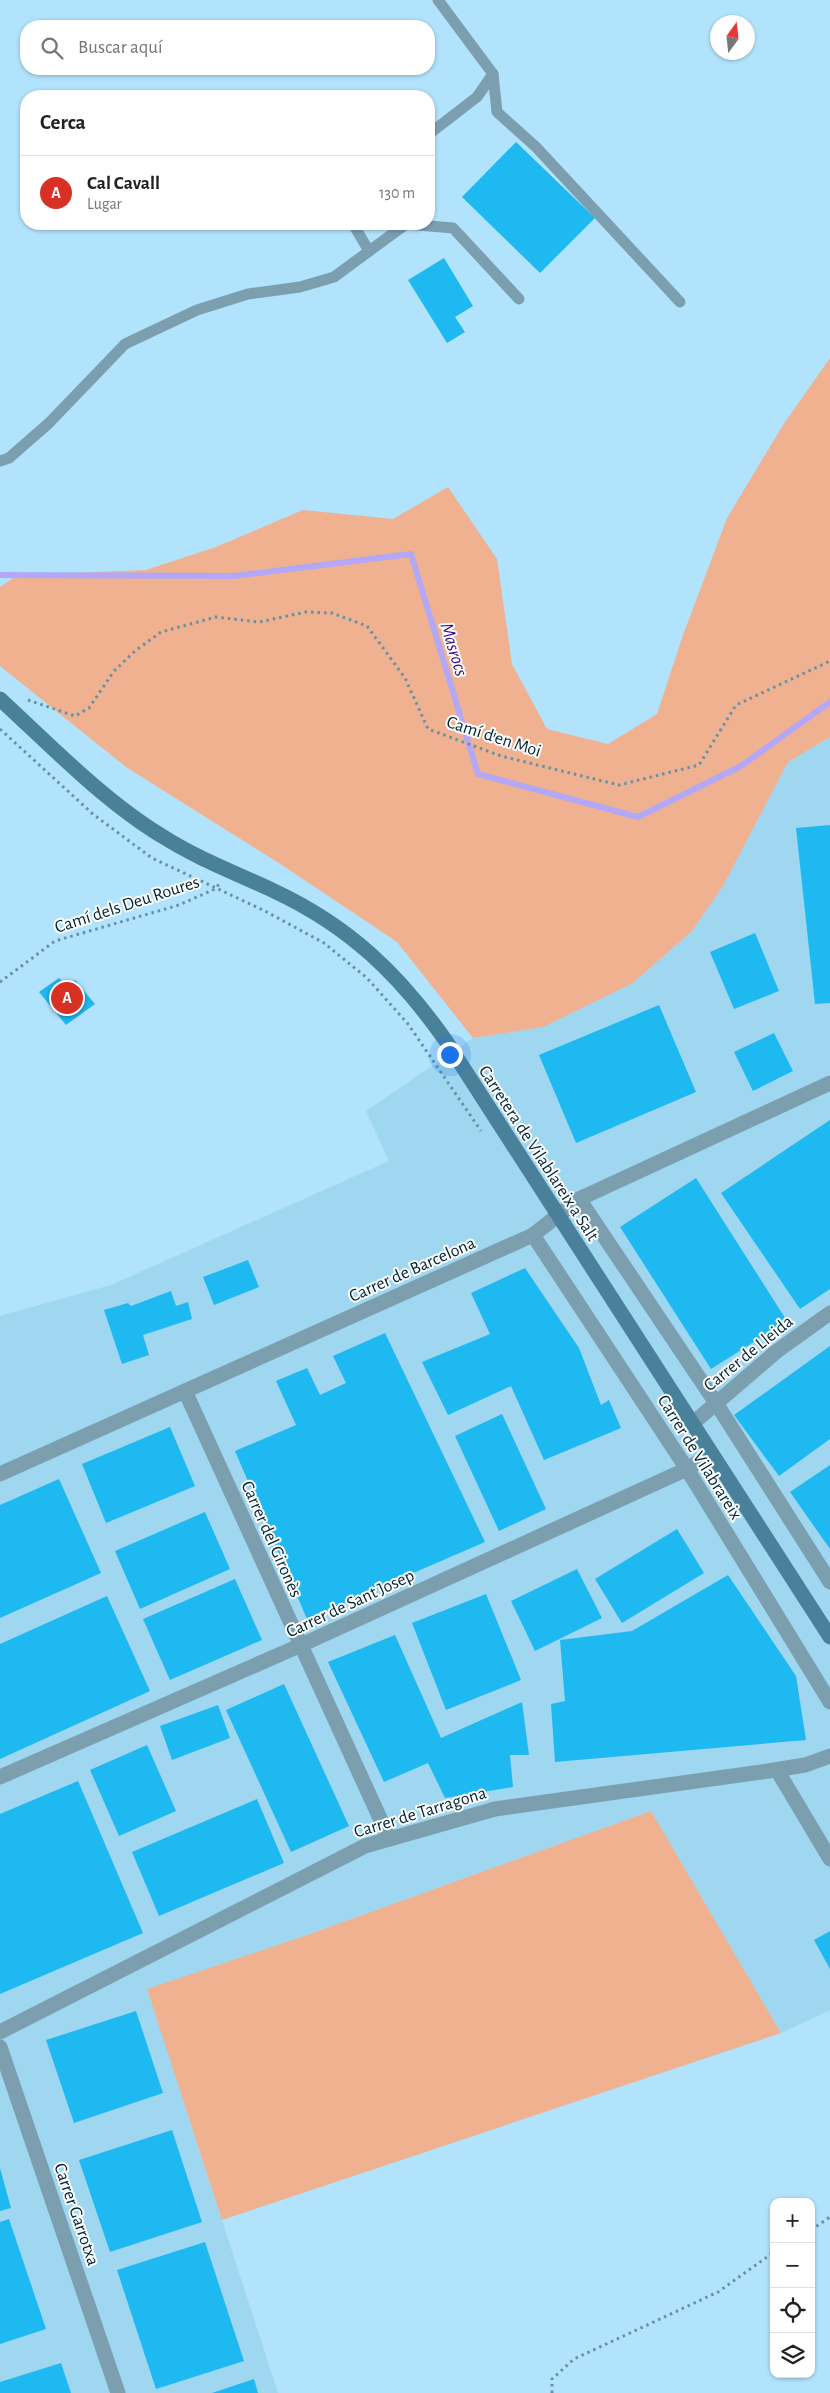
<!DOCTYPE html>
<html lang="es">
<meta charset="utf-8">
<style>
body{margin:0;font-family:"Alegreya Sans",sans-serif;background:#f2f2f2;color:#222}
.controls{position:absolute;right:15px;bottom:15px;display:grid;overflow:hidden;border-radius:10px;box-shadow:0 1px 4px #0004}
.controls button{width:45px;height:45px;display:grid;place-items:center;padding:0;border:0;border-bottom:1px solid #e0e0e0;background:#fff;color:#222;font:25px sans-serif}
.compass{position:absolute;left:710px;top:15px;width:45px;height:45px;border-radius:50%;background:#fff;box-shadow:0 1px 4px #0004;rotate:15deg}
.you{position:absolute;left:449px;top:1054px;width:18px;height:18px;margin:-12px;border:4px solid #fff;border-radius:50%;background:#1a73e8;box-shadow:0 0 0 8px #1a73e833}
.badge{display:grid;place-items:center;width:32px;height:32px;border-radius:50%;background:#d93025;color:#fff;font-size:16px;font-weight:700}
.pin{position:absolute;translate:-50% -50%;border:2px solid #fff;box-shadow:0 1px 5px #0006}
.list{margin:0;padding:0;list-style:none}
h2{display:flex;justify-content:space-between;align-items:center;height:65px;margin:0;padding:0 20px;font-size:21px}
h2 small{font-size:16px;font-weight:400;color:#767676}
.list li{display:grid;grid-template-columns:32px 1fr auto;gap:15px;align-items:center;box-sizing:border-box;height:75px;padding:0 20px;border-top:1px solid #e0e0e0}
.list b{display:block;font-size:19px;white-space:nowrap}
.list p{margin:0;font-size:16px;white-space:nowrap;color:#767676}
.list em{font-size:16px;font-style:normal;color:#767676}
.icon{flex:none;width:28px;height:28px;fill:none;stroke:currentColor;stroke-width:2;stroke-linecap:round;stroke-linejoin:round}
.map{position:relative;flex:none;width:830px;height:2393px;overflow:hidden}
.search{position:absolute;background:#fff;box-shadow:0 1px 4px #0004;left:20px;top:20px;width:415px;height:55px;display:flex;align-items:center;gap:12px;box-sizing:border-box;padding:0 18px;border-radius:20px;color:#767676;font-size:19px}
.panel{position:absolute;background:#fff;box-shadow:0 1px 4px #0004;left:20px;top:90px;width:415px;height:140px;border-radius:20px}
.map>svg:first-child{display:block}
.built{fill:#9fd6f0}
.green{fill:#efb190}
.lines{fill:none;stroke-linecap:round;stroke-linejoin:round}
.stream{stroke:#b3a8f7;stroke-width:6}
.building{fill:#1fb9f1}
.path{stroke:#6591a6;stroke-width:3;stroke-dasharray:2.5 4;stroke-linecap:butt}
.lane{stroke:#7c9fb0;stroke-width:11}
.street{stroke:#7c9fb0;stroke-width:15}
.secondary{stroke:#4a819a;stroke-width:15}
.labels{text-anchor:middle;stroke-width:4;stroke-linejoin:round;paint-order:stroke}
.street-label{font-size:18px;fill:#002534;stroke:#fcfcfc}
.water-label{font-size:19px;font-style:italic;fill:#390e83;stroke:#fcfcfc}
</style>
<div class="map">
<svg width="830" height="2393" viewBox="0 0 830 2393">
<rect width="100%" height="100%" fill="#b2e3fc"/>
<polygon class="built" points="830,737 830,2010 781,2033 651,1811 310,1934 147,1989 278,2393 0,2393 0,1316 111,1285 389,1161 366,1111 473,1038 543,1027 633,983 692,931 723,886 788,762"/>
<g class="green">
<polygon points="830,358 830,737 788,762 723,886 692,931 633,983 543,1027 473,1038 397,942 285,867 126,767 0,666 0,587 18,575 146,570 216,547 303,510 393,519 448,487 497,559 512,664 547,729 608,744 657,714 683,635 727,518 783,425"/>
<polygon points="651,1811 781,2033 222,2220 147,1989 310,1934"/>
</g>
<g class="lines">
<polyline class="stream" points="0,575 234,576 411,554 478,774 638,817 741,766 830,702"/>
</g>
<g class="building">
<polygon points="516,142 595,218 540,273 462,197"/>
<polygon points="444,258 473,306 455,317 465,332 447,343 408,280"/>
<polygon points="830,825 830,1003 815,1004 796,828"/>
<polygon points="755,933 779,991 734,1009 710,952"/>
<polygon points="59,978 67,986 75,980 95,1004 66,1025 39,992"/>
<polygon points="659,1005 696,1092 576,1143 539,1055"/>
<polygon points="774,1033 793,1071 753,1091 734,1052"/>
<polygon points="830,1120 830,1289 800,1309 721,1193"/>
<polygon points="696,1178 787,1321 711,1369 620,1227"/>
<polygon points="248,1260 259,1287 214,1305 203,1277"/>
<polygon points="525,1268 579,1348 601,1405 609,1400 621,1428 544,1460 511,1386 448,1415 422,1362 490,1334 471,1293"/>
<polygon points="171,1291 176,1306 188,1302 192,1319 143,1335 149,1355 122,1364 104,1310 128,1303 131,1306"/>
<polygon points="385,1333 485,1542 307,1619 235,1451 296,1425 276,1381 307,1368 320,1395 346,1383 333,1356"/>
<polygon points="830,1346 830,1439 779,1476 734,1415"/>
<polygon points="502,1414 546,1509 499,1531 455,1436"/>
<polygon points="170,1427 195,1486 106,1523 82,1464"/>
<polygon points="830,1465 830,1549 790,1492"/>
<polygon points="59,1479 101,1573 0,1618 0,1505"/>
<polygon points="205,1512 230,1569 140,1609 115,1551"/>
<polygon points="677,1529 704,1573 622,1623 595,1579"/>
<polygon points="577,1569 602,1618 535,1651 511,1601"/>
<polygon points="728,1575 796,1676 806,1740 555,1762 551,1704 565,1701 560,1640 632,1631"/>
<polygon points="235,1579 262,1640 170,1680 143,1619"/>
<polygon points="486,1594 521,1680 446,1710 412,1623"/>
<polygon points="107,1596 150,1691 0,1759 0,1644"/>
<polygon points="395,1635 441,1738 522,1702 529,1755 510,1755 513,1787 445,1798 428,1763 384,1782 328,1662"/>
<polygon points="284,1684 349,1826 291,1852 226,1710"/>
<polygon points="218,1705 230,1738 172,1760 160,1726"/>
<polygon points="147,1745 176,1811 119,1836 90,1770"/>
<polygon points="78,1781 143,1933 0,1994 0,1814"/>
<polygon points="257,1799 284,1863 159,1916 132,1852"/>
<polygon points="830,1931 830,1969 814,1940"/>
<polygon points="136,2011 163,2093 74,2123 46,2040"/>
<polygon points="172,2130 202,2222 110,2252 79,2160"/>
<polygon points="0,2168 11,2208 0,2211"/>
<polygon points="9,2219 46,2329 0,2344 0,2222"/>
<polygon points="205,2242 244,2361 156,2389 117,2270"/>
<polygon points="61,2363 71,2393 0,2393 0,2382"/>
<polygon points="254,2379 258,2393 212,2393"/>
</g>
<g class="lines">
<g class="path">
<polyline points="28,700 75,716 89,708 114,671 135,651 161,632 216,617 259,622 306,612 332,613 367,626 405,678 428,729 501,756 619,785 699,765 736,705 830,661"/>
<polyline points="0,729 94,815 152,858 265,911 324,943 367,978 408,1024 481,1131"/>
<polyline points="0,982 55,941 179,905 215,889 220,883"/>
<polyline points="811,2230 830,2217"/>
<polyline points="552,2393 552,2379 574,2359 718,2292 774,2252"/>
</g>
<g class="lane">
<polyline points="438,0 493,74 497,112 536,147 680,302"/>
<polyline points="429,134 477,97 493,74"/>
<polyline points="353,224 369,251"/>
<polyline points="406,224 453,228 519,299"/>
<polyline points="0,461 9,458 49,423 125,344 197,310 248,294 300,287 334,277 406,224"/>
</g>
<g class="street">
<polyline points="579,1199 716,1403 830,1582"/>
<polyline points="533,1235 687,1469 830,1702"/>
<polyline points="185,1391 389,1838"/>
<polyline points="692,1424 777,1351 830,1313"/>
<polyline points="0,1474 533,1235 579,1199 830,1083"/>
<polyline points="777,1770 830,1859"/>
<polyline points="0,1777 299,1646 687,1469 711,1454"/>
<polyline points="0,2032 365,1846 495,1809 768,1771 805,1765 830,1756"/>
<polyline points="0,2047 118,2393"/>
</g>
<path class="secondary" d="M0 699C50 745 104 801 162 836 198 859 236 873 274 891 349 926 399 974 446 1041L830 1637"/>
</g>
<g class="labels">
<g class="street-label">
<text transform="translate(494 736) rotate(18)" y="6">Camí d'en Moi</text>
<text transform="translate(127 904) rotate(-18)" y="6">Camí dels Deu Roures</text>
<text transform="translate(539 1153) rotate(57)" y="6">Carretera de Vilablareix a Salt</text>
<text transform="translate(412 1269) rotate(-24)" y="6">Carrer de Barcelona</text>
<text transform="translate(748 1353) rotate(-39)" y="6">Carrer de Lleida</text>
<text transform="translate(700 1457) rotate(58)" y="6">Carrer de Vilabrareix</text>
<text transform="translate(272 1539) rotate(66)" y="6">Carrer del Gironès</text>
<text transform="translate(350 1603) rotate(-25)" y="6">Carrer de Sant Josep</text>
<text transform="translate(420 1812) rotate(-17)" y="6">Carrer de Tarragona</text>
<text transform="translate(77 2214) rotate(71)" y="6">Carrer Garrotxa</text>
</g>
<g class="water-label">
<text transform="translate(455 649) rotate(73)" y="7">Masrocs</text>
</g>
</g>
</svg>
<div class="controls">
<button>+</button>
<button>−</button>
<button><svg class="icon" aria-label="locate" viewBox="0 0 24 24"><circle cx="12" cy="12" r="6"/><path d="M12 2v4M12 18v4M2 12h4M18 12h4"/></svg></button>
<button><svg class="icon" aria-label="layers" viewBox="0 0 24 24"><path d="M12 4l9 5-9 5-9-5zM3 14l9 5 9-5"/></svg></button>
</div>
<svg class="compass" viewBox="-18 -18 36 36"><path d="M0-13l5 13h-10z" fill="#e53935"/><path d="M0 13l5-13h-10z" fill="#767676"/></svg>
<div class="you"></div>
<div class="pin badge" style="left:67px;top:998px">A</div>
<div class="search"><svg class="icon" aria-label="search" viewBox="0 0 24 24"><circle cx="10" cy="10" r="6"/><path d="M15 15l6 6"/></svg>Buscar aquí</div>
<section class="panel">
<h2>Cerca<small></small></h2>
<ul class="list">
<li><span class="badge">A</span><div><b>Cal Cavall</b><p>Lugar</p></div><em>130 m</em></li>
</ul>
</section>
</div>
